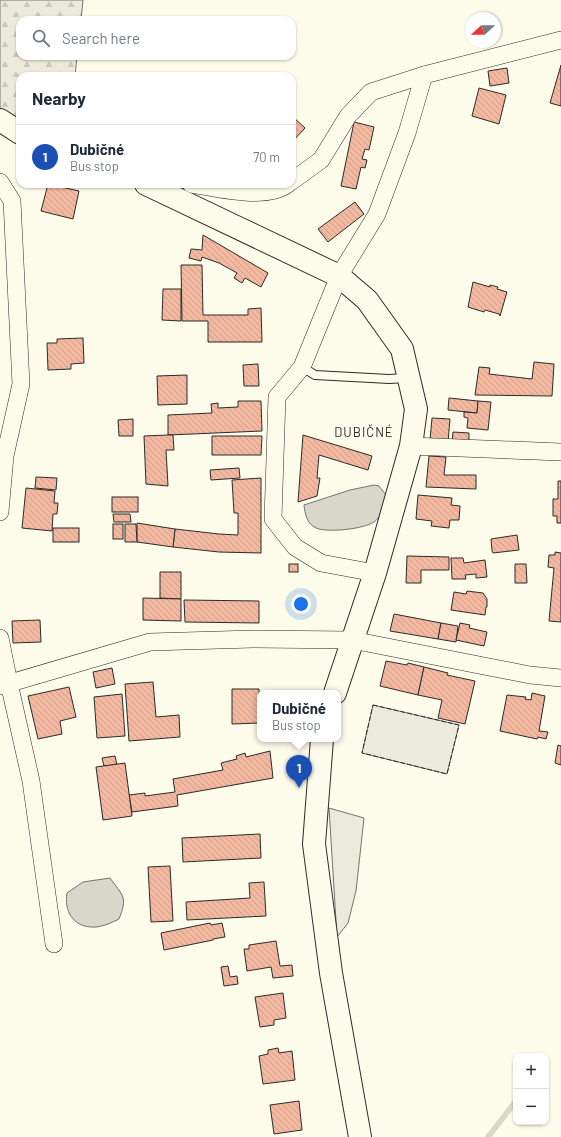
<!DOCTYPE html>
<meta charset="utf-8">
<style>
body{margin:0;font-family:Barlow,sans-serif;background:#f6f6f7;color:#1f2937}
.controls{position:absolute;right:12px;bottom:12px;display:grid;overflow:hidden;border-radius:8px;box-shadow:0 1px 3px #0004}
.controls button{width:36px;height:36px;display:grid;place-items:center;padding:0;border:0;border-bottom:1px solid #e0e1e3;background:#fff;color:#1f2937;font:20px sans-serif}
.compass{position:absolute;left:465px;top:12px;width:36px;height:36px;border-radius:50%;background:#fff;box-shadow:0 1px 3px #0004;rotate:249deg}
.you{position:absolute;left:301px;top:604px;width:14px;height:14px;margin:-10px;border:3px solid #fff;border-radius:50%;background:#1a73e8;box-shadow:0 0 0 6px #1a73e833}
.badge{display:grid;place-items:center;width:26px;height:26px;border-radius:50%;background:#2563eb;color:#fff;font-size:13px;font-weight:700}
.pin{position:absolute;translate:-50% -33px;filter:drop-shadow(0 1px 2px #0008)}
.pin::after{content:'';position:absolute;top:21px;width:14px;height:12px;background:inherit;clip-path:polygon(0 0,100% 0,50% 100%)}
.popup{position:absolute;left:257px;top:690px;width:84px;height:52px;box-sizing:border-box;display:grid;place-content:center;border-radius:8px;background:#fff;filter:drop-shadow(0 1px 3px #0005);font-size:13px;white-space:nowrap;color:#747a83}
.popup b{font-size:15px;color:#1f2937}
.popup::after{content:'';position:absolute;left:50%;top:100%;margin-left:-8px;border:8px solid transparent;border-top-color:#fff}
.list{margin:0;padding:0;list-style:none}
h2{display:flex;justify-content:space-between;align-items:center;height:52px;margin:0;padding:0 16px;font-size:17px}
h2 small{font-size:13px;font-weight:400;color:#747a83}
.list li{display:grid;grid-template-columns:26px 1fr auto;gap:12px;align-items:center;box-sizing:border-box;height:64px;padding:0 16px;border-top:1px solid #e0e1e3}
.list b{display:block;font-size:15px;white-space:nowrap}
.list p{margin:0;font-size:13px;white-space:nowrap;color:#747a83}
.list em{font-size:13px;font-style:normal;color:#747a83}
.icon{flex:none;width:22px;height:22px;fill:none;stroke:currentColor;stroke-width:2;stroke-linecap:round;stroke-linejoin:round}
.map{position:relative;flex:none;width:561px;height:1137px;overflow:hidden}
.search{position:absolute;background:#fff;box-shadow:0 1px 3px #0004;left:16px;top:16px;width:280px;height:44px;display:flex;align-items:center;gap:10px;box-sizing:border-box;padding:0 14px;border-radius:12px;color:#747a83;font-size:15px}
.panel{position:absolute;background:#fff;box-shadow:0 1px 3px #0004;left:16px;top:72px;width:280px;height:116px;border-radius:12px}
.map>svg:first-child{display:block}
.forest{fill:url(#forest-firs);stroke:#74746e}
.park{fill:#ecebdb;stroke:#74746e}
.parking{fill:#eceadb;stroke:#74746e}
.water{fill:#d8d7c9;stroke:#74746e}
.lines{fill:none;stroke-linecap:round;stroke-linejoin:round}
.stream{stroke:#d8d7c9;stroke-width:5.5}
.building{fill:url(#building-back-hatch);stroke:#2b2b2b}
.lane-casing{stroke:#2b2b2b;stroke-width:10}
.street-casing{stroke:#2b2b2b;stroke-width:18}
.secondary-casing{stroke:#2b2b2b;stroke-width:24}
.lane{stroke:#fdfbea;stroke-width:8}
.street{stroke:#fdfbea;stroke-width:17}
.secondary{stroke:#fdfbea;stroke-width:22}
.fence{stroke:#2b2b2b;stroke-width:1;stroke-dasharray:5 2;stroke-linecap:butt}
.labels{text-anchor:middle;stroke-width:3;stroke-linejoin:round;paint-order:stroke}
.quarter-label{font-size:13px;letter-spacing:1px;fill:#2b2b2b;stroke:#fdfbea}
</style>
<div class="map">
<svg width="561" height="1137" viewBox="0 0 561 1137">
<defs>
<pattern id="forest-firs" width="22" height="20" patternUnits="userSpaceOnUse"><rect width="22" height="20" fill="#ecebdb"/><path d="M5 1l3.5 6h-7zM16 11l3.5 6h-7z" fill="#cbcabc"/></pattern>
<pattern id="building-back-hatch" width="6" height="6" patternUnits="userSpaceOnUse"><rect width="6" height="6" fill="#f2b8a0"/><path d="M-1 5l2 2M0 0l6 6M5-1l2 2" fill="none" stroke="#d09e8a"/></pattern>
</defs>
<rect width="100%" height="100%" fill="#fdfbea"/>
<polygon class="forest" points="0,0 83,0 81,20 20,20 20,56 77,56 75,76 20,76 20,119 0,108"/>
<polygon class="park" points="373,705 459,725 447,774 362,753"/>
<polygon class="parking" points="329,808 364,818 356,891 348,923 337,937"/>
<g class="water">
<path d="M374 485 379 486 386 495C383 503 382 517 374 522 363 529 328 533 316 528 307 524 305 514 304 505L350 490Z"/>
<path d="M110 878C123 896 128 897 119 919 111 923 100 928 91 927 73 926 64 911 67 893L83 882Z"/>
</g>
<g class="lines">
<polyline class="stream" points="488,1137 516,1101"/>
</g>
<g class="building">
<polygon points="561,65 561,106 550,103"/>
<polygon points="507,68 509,83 490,86 488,71"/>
<polygon points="479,88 506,95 499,124 472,116"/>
<polygon points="292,116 305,128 292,142"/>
<polygon points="354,122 374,127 369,150 365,149 362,159 367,160 365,168 361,167 356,189 341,186"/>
<polygon points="48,184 79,191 73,219 41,211"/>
<polygon points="355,202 364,214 328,242 318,229"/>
<polygon points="203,235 268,273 261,287 245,278 242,283 234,278 237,273 219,263 202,257 201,261 189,258 191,249 202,250"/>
<polygon points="181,265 202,265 203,315 248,315 248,309 261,308 262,342 208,342 208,321 182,321"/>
<polygon points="473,282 490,287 490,285 498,287 497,289 507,292 500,316 499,314 485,310 484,312 468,307"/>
<polygon points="163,289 181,289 181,321 162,320"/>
<polygon points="83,338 84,363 71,364 71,369 48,370 47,343 57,343 57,339"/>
<polygon points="534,362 554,364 552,396 475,395 479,367 490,368 489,374 532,379"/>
<polygon points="258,364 259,386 244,386 243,365"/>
<polygon points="187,375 187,404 158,405 157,376"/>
<polygon points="449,398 478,401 477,413 448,410"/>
<polygon points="238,401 261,401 262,431 168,435 168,415 212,413 211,404 218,403 218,408 238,407"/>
<polygon points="478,401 491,402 488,430 467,428 468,418 464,417 464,412 477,413"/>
<polygon points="432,418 450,419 448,442 430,440"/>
<polygon points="133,419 133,436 119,436 118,420"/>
<polygon points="453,432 469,433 469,443 452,442"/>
<polygon points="168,435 173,435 174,450 166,450 168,486 146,484 144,436"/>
<polygon points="303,435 372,456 368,470 319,455 317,478 320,478 317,496 298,502"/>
<polygon points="212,436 262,436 261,455 212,455"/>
<polygon points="429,456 446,457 444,475 476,475 476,489 426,487"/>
<polygon points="239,468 240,478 211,480 210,470"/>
<polygon points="36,477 57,478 56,490 35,488"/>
<polygon points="261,478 261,553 219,552 173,547 175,529 219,534 238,535 238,513 234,513 232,480"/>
<polygon points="558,481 561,481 561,523 557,523 557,516 553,516 553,499 558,499"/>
<polygon points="26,488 55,491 54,503 58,503 57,514 53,514 52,531 22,528"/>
<polygon points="418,495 452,498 451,505 460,506 459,520 450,520 449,528 431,526 432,521 416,519"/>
<rect x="112" y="497" width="26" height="15"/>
<polygon points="113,514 130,514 131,522 114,522"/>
<polygon points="137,523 175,529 173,547 137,542"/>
<rect x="113" y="524" width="10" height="15"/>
<polygon points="125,524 136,524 137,542 125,542"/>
<rect x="53" y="528" width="26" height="14"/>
<polygon points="517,535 519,550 493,553 492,551 491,539"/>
<polygon points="555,552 561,553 561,622 549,621 554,568 548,567 549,555 555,555"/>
<polygon points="407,556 449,557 449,570 421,570 421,583 406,583"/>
<polygon points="451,558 463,558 464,563 485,560 487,577 476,578 476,574 465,575 466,579 452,579"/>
<rect x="289" y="564" width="9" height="8"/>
<polygon points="515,564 526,564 527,583 515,583"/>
<polygon points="160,572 181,572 181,599 160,598"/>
<polygon points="467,591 483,593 487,599 487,607 486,607 485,615 451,610 454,592 466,594"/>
<polygon points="143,598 181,599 181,621 143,620"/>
<polygon points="184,600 259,601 259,623 185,622"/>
<polygon points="394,614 441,623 438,639 390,631"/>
<polygon points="40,620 41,642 13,643 12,621"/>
<polygon points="441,623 458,626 456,642 438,639"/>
<polygon points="460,623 470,625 469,628 487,632 484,646 456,640"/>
<polygon points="386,661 407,665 408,663 424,667 418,695 380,686"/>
<polygon points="424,667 448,673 447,675 475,681 465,724 438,718 442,700 418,695"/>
<polygon points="112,668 115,684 96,688 93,672"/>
<polygon points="153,682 156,717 179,715 180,737 129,741 125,684"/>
<polygon points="69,687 76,717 60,721 62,734 38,739 28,696"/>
<polygon points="232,689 259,689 259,723 232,724"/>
<polygon points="532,693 545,696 539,731 548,732 546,739 538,737 537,739 500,731 507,695 526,697 525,699 531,700"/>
<polygon points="122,694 125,736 97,738 94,697"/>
<polygon points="558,745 561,746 561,765 555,763"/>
<polygon points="270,751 273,778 177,795 178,806 132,812 129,795 145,793 145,796 175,792 173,779 223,770 221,763 237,759 236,756 245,753 246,757"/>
<polygon points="115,756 117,765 104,766 102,758"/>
<polygon points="125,763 132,816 103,820 96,767"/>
<polygon points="260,834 261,858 183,862 182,838"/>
<polygon points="170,866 173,921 151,922 148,867"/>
<polygon points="264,882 266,916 187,920 186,902 250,898 249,883"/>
<polygon points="210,923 211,925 222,923 225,937 213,939 213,940 164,950 161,933"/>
<polygon points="276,941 280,966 292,965 293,976 273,978 271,967 247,971 244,949 249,949 249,945"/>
<polygon points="228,966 230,977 237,976 238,984 224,986 221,967"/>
<polygon points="283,993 286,1018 274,1020 274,1025 260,1027 255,997"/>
<polygon points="278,1048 279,1053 292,1051 295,1080 263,1084 259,1056 268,1054 268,1050"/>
<polygon points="299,1101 302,1130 274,1134 270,1105"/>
</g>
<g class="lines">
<g class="lane-casing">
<polyline id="lane" points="302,367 315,375 389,379 407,378"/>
</g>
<g class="street-casing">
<g id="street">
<polyline points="292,181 321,160 348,116 371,92 424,75 561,40"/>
<polyline points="0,182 12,201 21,384 5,456 0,512"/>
<path d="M191 184C218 188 265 201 288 184"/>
<polyline points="411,446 561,452"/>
<polyline points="375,573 321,563 295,547 273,519 277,397 302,367 339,276 377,214 407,133 424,75"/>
<polyline points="0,638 9,683 31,781 54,944"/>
<polyline points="0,686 150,642 253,639 352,640 530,675 561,678"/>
</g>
</g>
<g class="secondary-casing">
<g id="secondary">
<polyline points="0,120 20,133"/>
<polyline points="146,184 339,276 367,300 402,349 416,409 411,446 375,573 335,693"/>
<polyline points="322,739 314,844 331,973 360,1137"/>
</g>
</g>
<use href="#lane" class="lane"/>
<use href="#street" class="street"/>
<use href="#secondary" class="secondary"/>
<polygon class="fence" points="373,705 459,725 447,774 362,753"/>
</g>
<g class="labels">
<g class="quarter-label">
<text x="364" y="437">DUBIČNÉ</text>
</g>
</g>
</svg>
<div class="controls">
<button>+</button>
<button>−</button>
</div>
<svg class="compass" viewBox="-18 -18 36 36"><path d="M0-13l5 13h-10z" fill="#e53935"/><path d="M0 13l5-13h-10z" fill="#747a83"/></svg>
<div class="you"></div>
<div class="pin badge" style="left:299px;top:788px;background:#1a4fb4">1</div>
<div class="popup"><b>Dubičné</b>Bus stop</div>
<div class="search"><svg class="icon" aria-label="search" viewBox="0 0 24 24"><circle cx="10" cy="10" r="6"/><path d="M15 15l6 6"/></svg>Search here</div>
<section class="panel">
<h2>Nearby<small></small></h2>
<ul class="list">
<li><span class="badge" style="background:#1a4fb4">1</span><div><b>Dubičné</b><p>Bus stop</p></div><em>70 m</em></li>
</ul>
</section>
</div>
